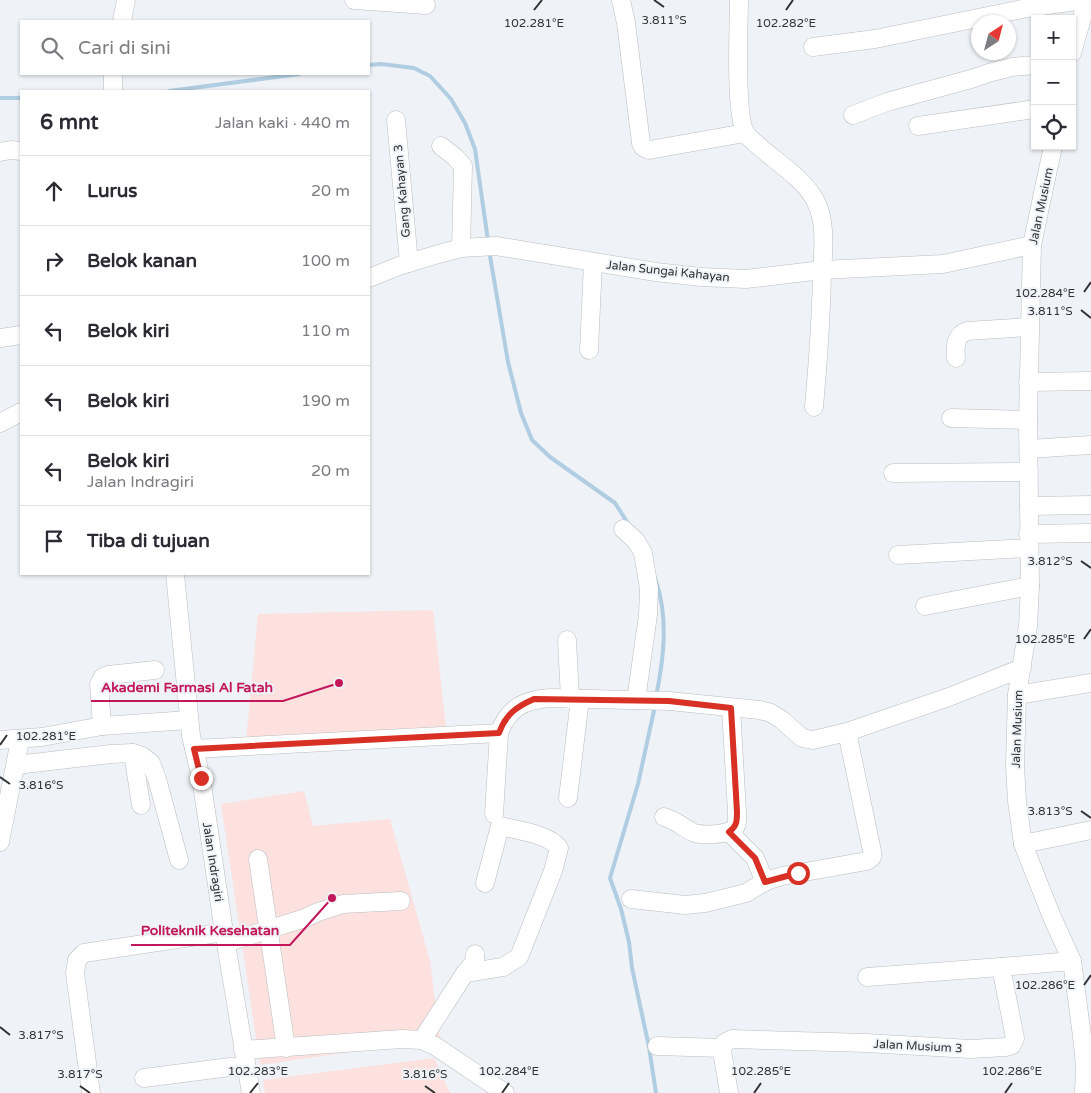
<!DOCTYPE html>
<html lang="id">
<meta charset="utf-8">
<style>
body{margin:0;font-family:"Varela Round",sans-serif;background:#f7f7f7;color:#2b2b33}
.controls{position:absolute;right:15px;top:15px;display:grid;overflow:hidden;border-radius:0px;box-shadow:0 1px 4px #0004}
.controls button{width:45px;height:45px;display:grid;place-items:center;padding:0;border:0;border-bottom:1px solid #e1e1e2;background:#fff;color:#2b2b33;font:25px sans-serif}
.compass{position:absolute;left:971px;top:15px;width:45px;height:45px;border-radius:50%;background:#fff;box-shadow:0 1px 4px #0004;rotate:36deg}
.stop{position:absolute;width:15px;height:15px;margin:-11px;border:4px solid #d93025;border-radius:50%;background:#fff}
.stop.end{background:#d93025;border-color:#fff;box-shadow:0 1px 5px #0008}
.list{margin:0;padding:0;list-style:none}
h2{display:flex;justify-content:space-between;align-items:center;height:65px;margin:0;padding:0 20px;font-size:21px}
h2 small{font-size:16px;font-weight:400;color:#7c7c81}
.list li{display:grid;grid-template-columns:32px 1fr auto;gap:15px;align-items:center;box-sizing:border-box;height:70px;padding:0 20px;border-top:1px solid #e1e1e2}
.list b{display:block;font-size:19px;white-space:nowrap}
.list p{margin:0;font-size:16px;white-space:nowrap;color:#7c7c81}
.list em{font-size:16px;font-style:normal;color:#7c7c81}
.icon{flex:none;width:28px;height:28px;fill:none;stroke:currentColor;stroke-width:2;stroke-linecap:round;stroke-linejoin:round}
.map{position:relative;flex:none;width:1091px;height:1093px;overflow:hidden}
.search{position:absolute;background:#fff;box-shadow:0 1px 4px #0004;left:20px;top:20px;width:350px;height:55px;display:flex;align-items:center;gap:12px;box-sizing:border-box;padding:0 18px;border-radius:0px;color:#7c7c81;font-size:19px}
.panel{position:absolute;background:#fff;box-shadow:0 1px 4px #0004;left:20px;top:90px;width:350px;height:485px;border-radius:0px}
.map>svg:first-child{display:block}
.education{fill:#fce1df}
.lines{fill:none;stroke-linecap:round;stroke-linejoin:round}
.stream{stroke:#b0cde1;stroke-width:4}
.minor-casing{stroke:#babdc0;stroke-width:19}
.minor{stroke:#fff;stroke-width:18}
.route{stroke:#d93025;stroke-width:6}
.ticks{fill:none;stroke:#313233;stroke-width:2}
.labels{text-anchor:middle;stroke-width:4;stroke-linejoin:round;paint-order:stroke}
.street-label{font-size:12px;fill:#313233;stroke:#eff2f6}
.ticks-label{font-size:12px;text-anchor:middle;fill:#313233;stroke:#eff2f6;stroke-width:4;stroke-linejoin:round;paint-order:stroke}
.leader{fill:none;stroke:#c2185b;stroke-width:2}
.callout-dot{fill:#c2185b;stroke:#eff2f6;stroke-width:2}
.callout-label{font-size:14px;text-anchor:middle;font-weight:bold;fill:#c2185b;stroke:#eff2f6;stroke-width:4;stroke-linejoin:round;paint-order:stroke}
</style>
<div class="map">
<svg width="1091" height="1093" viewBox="0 0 1091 1093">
<rect width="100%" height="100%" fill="#eff2f6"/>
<g class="education">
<polygon points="433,610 446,728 246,742 258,614"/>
<polygon points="304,791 313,826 390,819 430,961 440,1039 260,1065 221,804"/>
<polygon points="434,1058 450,1093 265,1093 263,1080"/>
</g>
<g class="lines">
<g class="stream">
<polyline points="369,65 381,64 414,68 430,76 451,99 465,123 475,149 488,241"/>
<polyline points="169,91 299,74"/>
<polyline points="0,98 21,98"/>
<polyline points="489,250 508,362 521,413 532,440 550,457 615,503 629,525"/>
<path d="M655 578C669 617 664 657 656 697"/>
<polyline points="655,706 638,784 610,878 621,909 629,942 632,968 649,1047 656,1093"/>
</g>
<g class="minor-casing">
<g id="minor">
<polyline points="354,0 426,5"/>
<polyline points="621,0 626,23 641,143 643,147 649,150 745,133"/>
<path d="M739 0C739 24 734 120 747 135 766 156 802 175 815 200 827 222 823 251 822 274 821 319 818 362 814 407"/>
<polyline points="122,21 126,0"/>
<polyline points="813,47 875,39 1027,8 1083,0"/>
<polyline points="1072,53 1087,0"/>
<polyline points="113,74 113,91"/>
<polyline points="853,115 887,102 971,79 992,72 1012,67 1035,65"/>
<polyline points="396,120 409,263"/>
<polyline points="918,126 1035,109"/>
<polyline points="441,146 455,157 463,166 461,248"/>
<polyline points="1053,146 1032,245 1028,420 1030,586 1028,626 1017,695 1015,766 1017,801 1023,844 1052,917 1072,961 1082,1036 1085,1066 1084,1093"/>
<polyline points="0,152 11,150 21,151"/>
<polyline points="369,278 399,266 435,255 461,248 496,246 656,272 701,277 746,279 822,270 943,264 1032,245"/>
<polyline points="0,338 21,335"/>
<polyline points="589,350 593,263"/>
<path d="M956 358C955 347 955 335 967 331L1029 327"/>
<polyline points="1028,382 1091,381"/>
<polyline points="951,418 1028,420"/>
<polyline points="0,423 21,412"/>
<polyline points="1029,449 1091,445"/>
<polyline points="893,473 1029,472"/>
<polyline points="1029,506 1091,505"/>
<polyline points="623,529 636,541 643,553 649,589 648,615 636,700"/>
<polyline points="1028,534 1091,533"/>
<polyline points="898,555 1029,548"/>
<polyline points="175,574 191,736 201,778 224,932 251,1093"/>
<polyline points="925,606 1030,586"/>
<polyline points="567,640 570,699"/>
<polyline points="1017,695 1091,683"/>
<polyline points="102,726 99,684 103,677 108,675 155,670"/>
<polyline points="0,740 42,737 102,726 189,720"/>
<path d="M194 749 499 733C509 707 524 700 550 698L669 701 760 710 771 713 782 720 802 738 813 740 847 732 949 697 1022 668"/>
<polyline points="133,753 141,805"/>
<polyline points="16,765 111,754 133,753 142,756 151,763 157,779 179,860"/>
<polyline points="568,798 580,699"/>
<polyline points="494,814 499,733"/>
<path d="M664 817C677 821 681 826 692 832 700 836 729 835 735 828 738 823 737 817 737 812L731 708"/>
<polyline points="729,832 755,858 765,882"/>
<polyline points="0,842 20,740"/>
<polyline points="1023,844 1091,830"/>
<polyline points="258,859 286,1048"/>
<polyline points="631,899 685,905 705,903 746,893 766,881 782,876 867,861 872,857 872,851 847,732"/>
<polyline points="226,943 305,918 318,912 343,904 401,901"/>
<polyline points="465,973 475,961 475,954"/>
<polyline points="867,977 1001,967"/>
<path d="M422 1040 465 973 503 967 519 957 553 871 559 848C549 834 516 830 500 826L485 883"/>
<polyline points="657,1046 722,1048"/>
<polyline points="243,1050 402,1039 422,1040 435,1046 505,1093"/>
<polyline points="144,1078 230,1067 246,1068"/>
<polyline points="91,1093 75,973 77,960 84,953 224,932"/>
<polyline points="729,1093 722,1051 724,1043 732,1039 866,1043 971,1049 1005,1047 1012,1045 1015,1038 1001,967 1072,961"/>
</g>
</g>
<use href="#minor" class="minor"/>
</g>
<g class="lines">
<path class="route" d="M201 778 194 749 499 733C506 714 516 707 534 699L669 701 731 708 737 812C737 821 737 826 729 832L755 858 765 882 798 873"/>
</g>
<path class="ticks" d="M654 0 664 7M534 10 542 0M786 10 793 0M1084 292 1091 282M1081 310 1091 318M1081 561 1091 568M1084 639 1091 629M0 745 7 735M0 777 10 784M1081 811 1091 818M1084 985 1091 975M0 1027 10 1035M80 1086 90 1093M425 1086 435 1093M250 1093 258 1083M502 1093 509 1083M754 1093 761 1083M1005 1093 1012 1083"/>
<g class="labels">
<g class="street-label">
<text transform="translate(402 191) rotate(-95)" y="4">Gang Kahayan 3</text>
<text transform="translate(1041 206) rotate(-78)" y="4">Jalan Musium</text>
<text transform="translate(668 271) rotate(6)" y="4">Jalan Sungai Kahayan</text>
<text transform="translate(1017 729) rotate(-88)" y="4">Jalan Musium</text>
<text transform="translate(213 862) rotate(81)" y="4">Jalan Indragiri</text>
<text transform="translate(918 1046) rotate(3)" y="4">Jalan Musium 3</text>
</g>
</g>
<g class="ticks-label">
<text x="664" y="24">3.811°S</text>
<text x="534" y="27">102.281°E</text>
<text x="786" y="27">102.282°E</text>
<text x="1045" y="297">102.284°E</text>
<text x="1050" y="315">3.811°S</text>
<text x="1050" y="565">3.812°S</text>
<text x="1045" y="643">102.285°E</text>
<text x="46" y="740">102.281°E</text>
<text x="41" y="789">3.816°S</text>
<text x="1050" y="815">3.813°S</text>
<text x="1045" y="989">102.286°E</text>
<text x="41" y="1039">3.817°S</text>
<text x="258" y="1075">102.283°E</text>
<text x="509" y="1075">102.284°E</text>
<text x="761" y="1075">102.285°E</text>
<text x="1012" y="1075">102.286°E</text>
<text x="80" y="1078">3.817°S</text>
<text x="425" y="1078">3.816°S</text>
</g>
<path class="leader" d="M339 683L283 701H91M332 898L290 945H131"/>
<g class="callout-dot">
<circle cx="339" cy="683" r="5"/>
<circle cx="332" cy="898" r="5"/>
</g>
<g class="callout-label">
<text x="187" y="692">Akademi Farmasi Al Fatah</text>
<text x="210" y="935">Politeknik Kesehatan</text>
</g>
</svg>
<div class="controls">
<button>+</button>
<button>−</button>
<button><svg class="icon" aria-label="locate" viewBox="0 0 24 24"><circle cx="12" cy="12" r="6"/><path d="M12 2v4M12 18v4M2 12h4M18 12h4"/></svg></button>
</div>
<svg class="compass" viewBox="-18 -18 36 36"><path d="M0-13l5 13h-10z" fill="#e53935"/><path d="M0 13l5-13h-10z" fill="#7c7c81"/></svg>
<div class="stop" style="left:798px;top:873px"></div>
<div class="stop end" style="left:201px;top:778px"></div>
<div class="search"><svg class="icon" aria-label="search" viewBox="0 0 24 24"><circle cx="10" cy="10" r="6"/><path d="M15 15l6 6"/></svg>Cari di sini</div>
<section class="panel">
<h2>6 mnt<small>Jalan kaki · 440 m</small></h2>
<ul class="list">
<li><svg class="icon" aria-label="ahead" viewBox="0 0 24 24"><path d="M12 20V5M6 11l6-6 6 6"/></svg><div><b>Lurus</b></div><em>20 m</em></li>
<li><svg class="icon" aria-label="right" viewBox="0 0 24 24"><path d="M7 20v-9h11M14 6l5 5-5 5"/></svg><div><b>Belok kanan</b></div><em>100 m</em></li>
<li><svg class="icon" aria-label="left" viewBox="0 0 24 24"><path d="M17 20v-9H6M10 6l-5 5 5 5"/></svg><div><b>Belok kiri</b></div><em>110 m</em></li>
<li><svg class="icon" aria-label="left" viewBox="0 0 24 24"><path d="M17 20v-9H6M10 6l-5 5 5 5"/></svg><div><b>Belok kiri</b></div><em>190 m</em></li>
<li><svg class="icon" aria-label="left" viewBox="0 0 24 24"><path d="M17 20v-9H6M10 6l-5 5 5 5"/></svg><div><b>Belok kiri</b><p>Jalan Indragiri</p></div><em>20 m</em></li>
<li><svg class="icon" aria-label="arrive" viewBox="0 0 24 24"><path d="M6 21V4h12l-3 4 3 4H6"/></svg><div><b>Tiba di tujuan</b></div></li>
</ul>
</section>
</div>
